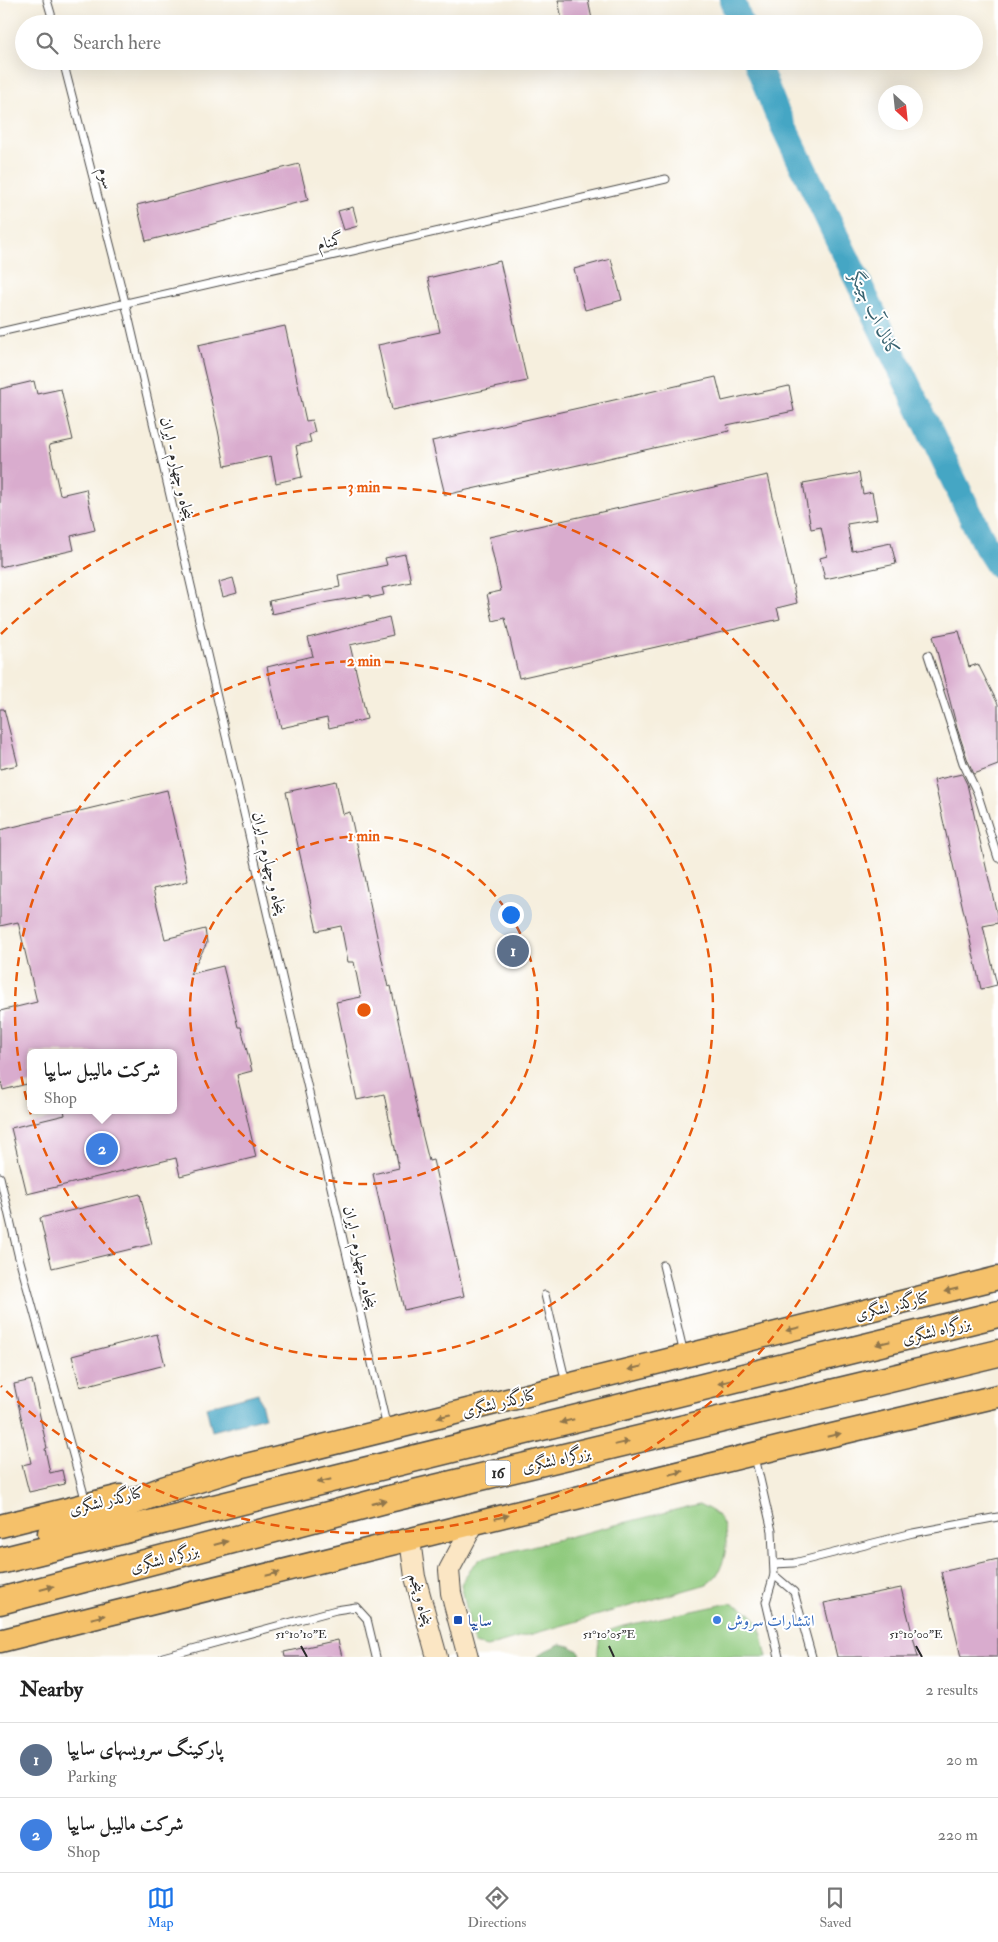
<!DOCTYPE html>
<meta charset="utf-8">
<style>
body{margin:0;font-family:"IM FELL Double Pica",Amiri,serif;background:#f2f2f2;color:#222}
.compass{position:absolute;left:878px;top:85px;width:45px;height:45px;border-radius:50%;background:#fff;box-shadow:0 5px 20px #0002;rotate:153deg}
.you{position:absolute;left:510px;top:914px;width:18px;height:18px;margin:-12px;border:4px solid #fff;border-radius:50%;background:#1a73e8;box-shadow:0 0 0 8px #1a73e833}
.badge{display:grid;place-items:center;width:32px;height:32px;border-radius:50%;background:#1a73e8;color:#fff;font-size:16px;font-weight:700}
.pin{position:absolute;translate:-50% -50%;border:2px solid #fff;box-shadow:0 1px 5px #0006}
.popup{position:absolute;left:27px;top:1049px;width:150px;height:65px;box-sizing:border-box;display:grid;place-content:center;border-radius:8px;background:#fff;filter:drop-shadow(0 1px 4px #0005);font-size:16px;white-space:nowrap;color:#767676}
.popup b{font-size:19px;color:#222}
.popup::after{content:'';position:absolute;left:50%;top:100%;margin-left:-10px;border:10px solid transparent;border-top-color:#fff}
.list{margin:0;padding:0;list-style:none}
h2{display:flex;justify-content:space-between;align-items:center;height:65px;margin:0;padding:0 20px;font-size:21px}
h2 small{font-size:16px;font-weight:400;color:#767676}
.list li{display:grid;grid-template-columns:32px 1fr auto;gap:15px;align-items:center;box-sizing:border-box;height:75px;padding:0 20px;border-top:1px solid #e0e0e0}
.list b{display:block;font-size:19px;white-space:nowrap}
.list p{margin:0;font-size:16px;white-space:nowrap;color:#767676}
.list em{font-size:16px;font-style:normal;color:#767676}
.icon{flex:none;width:28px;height:28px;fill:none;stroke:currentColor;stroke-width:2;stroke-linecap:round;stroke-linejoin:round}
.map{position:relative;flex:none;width:998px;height:1657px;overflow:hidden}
.search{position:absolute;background:#fff;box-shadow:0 5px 20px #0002;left:15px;right:15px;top:15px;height:55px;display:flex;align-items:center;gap:12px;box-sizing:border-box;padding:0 18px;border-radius:28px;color:#767676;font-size:19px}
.sheet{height:215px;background:#fff}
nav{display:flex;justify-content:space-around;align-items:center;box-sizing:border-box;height:70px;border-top:1px solid #e0e0e0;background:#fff;font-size:14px;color:#767676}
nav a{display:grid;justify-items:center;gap:2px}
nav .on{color:#1a73e8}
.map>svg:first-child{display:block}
.green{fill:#90ca7e;stroke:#5e7a54}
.forest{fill:#74ae6d;stroke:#506c4c}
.water{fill:#45a6c4;stroke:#386878}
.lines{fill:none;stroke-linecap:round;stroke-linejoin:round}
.river{stroke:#45a6c4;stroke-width:26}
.building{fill:#d9acce}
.lane-casing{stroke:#494846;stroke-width:9}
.secondary-casing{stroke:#494846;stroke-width:22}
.primary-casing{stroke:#494846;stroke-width:25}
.highway-casing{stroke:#494846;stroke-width:29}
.lane{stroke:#fff;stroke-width:7}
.secondary{stroke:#fbe6c4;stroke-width:20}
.primary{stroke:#f5c16b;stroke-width:22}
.highway{stroke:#f5c16b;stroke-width:26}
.oneway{fill:#90764b}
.ticks{fill:none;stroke:#2b2b2b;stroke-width:2}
.ring{fill:none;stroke:#e8590c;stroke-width:2.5;stroke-dasharray:9 6}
.transit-dot{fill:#1a4fb4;stroke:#fff;stroke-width:2}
.shop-dot{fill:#3f7fe0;stroke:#fff;stroke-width:2}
.labels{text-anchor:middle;stroke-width:4;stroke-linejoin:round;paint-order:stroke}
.shield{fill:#fff;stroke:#6b6b6b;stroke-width:1}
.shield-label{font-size:15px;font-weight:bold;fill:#2b2b2b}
.street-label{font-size:16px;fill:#2b2b2b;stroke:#fff}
.transit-label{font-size:16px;fill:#164399;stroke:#fff;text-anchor:start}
.shop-label{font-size:16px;fill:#366cbe;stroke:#fff;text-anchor:start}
.water-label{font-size:18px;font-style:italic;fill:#376270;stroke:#fff}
.ticks-label{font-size:12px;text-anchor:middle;fill:#2b2b2b;stroke:#fff;stroke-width:4;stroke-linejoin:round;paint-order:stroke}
.centre{fill:#e8590c;stroke:#fff;stroke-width:2.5}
.ring-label{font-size:15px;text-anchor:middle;font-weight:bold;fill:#e8590c;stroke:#fff;stroke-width:4;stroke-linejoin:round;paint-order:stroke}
</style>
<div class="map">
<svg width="998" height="1657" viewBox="0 0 998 1657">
<rect width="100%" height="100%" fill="#fff"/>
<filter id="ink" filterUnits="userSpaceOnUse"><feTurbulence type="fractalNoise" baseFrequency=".02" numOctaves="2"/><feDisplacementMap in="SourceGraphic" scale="10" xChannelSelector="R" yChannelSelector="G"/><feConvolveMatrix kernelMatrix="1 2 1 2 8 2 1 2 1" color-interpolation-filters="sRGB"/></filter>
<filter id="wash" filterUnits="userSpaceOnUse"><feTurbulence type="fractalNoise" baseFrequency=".0096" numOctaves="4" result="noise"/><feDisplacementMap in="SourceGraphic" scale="20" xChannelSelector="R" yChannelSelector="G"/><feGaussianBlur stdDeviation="1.12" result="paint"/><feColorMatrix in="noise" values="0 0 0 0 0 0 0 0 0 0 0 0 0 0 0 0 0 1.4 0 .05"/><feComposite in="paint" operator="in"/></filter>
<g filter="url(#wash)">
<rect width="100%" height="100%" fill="#f6efde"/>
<g class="green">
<path d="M699 1504C706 1508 713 1510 719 1517 730 1532 727 1557 718 1573 716 1577 711 1581 707 1584L487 1647 474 1644 461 1584 471 1568 480 1559Z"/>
<path d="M730 1603C761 1613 760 1629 767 1657H697L696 1654 683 1657H598C597 1635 603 1632 623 1626Z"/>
</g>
<polygon class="forest" points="560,1644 570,1646 580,1652 581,1657 537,1657 545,1651"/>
<polygon class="water" points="258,1393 265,1417 212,1431 206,1407"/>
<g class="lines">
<g class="river">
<polyline points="732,0 741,24"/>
<polyline points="756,61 776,111 984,543 998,565"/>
</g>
</g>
<g id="blocks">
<g class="building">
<polygon points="558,0 588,0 593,24 563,24"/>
<polygon points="299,164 308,200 146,241 137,205"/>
<polygon points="353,207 358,226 344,230 338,211"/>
<polygon points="611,259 622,300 585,310 574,269"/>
<polygon points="500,261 527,381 392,410 378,345 440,332 428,278"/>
<polygon points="285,326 306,421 312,420 315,432 309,435 311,442 296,446 302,477 276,483 271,456 225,466 218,430 198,345"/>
<polygon points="716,377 722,401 789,386 794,411 727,425 729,431 445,495 432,441"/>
<polygon points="34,381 37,394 61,389 73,440 49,445 60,495 86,489 95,530 71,536 74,550 0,567 0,389"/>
<polygon points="859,473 863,494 872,492 877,519 847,524 852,551 891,543 896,564 825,579 820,558 827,556 821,527 811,529 803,483"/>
<polygon points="768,475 797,603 777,608 780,619 519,678 505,618 493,621 487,594 501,591 489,537"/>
<polygon points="405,554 411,582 382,588 384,595 370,598 370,595 328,602 272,614 269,601 340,587 338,575 387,565 385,558"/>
<polygon points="233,578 237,593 223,597 219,582"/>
<polygon points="389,617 393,635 350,645 367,719 329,728 327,718 281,728 267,667 313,656 308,638"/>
<polygon points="959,631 969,667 978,664 998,704 998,765 974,774 968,761 957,728 933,636"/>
<polygon points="0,709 4,709 18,765 0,769"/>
<polygon points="962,774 967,784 998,919 998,923 983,926 997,985 981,989 934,780"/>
<polygon points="336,781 343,814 350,812 388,987 391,986 420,1125 429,1161 433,1160 464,1296 404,1310 373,1174 399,1168 384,1094 357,1100 336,1002 361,997 354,962 348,962 341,926 317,931 286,792"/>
<polygon points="167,790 188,881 153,889 165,939 205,929 207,943 190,974 223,966 238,1027 241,1027 252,1071 237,1075 256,1157 180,1176 176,1158 27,1194 11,1128 65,1115 64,1110 173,1110 173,1053 31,1053 31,1083 3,1090 0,1078 0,1011 37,1002 18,922 0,926 0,830"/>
<polygon points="140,1194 152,1244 52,1268 40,1218"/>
<polygon points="157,1334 165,1365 80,1387 72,1356"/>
<polygon points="32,1380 47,1448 45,1449 50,1473 62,1470 65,1484 29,1492 22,1465 31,1463 14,1384"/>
<polygon points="998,1559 998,1657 961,1657 941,1572"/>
<polygon points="901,1588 918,1657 837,1657 824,1603"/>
<polygon points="338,1640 342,1657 285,1657 284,1652"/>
</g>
</g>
</g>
<g filter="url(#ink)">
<use href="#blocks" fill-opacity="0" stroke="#494846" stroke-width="1"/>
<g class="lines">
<g class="lane-casing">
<g id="lane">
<polyline points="47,0 54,24"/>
<polyline points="63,61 125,302 387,1428"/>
<polyline points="0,332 666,179"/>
<polyline points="928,655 963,763 977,792 998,858"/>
<polyline points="0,1177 18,1254 86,1502"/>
<polyline points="663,1265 684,1354"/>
<polyline points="545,1295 566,1383"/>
<polyline points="755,1457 772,1531 774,1575 766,1602 779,1657"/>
<polyline points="774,1564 794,1563 913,1533 998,1517"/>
<polyline points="774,1575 794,1592 812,1657"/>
<polyline points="163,1657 336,1610 356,1607 367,1619 376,1657"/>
</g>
</g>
<g class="secondary-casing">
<g id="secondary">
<polyline points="410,1540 415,1577 437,1657"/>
<polyline points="468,1657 451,1593 449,1570 473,1525"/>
</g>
</g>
<g class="primary-casing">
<g id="primary">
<polyline points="218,1472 998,1278"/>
<polyline points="0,1526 121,1496"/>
<polyline points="0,1641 786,1446 998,1396"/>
</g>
</g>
<g class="highway-casing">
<g id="highway">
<polyline points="51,1533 166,1489 234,1468"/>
<polyline points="0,1561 998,1314"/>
<polyline points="0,1601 389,1499 998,1353"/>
</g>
</g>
<use href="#lane" class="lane"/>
<use href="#secondary" class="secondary"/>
<use href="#primary" class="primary"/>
<use href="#highway" class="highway"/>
</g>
<defs><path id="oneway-solid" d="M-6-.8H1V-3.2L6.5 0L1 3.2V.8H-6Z" transform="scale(1.25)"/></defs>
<g class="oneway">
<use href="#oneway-solid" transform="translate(951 1290) rotate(166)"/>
<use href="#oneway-solid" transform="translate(793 1329) rotate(166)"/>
<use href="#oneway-solid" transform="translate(883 1343) rotate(166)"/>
<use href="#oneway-solid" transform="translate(635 1368) rotate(166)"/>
<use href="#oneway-solid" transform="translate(725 1382) rotate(166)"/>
<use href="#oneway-solid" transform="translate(444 1416) rotate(166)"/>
<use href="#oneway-solid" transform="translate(567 1421) rotate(166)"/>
<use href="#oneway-solid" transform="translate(834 1435) rotate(-13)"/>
<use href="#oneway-solid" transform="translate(622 1443) rotate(-13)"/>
<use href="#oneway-solid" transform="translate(676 1473) rotate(-14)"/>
<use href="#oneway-solid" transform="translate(324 1481) rotate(166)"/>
<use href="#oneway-solid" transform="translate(379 1502) rotate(-15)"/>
<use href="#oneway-solid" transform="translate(502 1517) rotate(-14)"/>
<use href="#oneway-solid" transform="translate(221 1543) rotate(-15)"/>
<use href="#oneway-solid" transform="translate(273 1574) rotate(-14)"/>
<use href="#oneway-solid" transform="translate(47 1588) rotate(-15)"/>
<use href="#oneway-solid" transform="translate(98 1617) rotate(-14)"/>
</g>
</g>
<path class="ticks" d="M301 1646 307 1657M609 1646 614 1657M916 1646 922 1657"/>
<g class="ring">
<circle cx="364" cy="1010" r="174"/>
<circle cx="364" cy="1010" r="349"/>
<path d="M1 634A523 523 0 1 1 1 1386"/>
</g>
<rect class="transit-dot" x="453" y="1615" width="10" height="10" rx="2.5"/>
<circle class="shop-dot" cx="717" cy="1620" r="5"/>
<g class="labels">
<rect class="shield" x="485.5" y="1460.5" width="25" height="25" rx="4"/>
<g class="shield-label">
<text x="498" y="1478">16</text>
</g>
<g class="street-label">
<text transform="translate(107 178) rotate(76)" y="6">سوم</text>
<text transform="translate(330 241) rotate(-13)" y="6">گمنام</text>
<text transform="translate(178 468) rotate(77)" y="6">پنجاه و چهارم - ایران</text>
<text transform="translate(270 863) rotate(77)" y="6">پنجاه و چهارم - ایران</text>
<text transform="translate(361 1257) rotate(77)" y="6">پنجاه و چهارم - ایران</text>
<text transform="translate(892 1305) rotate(-14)" y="6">کنارگذر لشگری</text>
<text transform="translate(936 1330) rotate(-14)" y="6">بزرگراه لشگری</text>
<text transform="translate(499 1402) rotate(-14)" y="6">کنارگذر لشگری</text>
<text transform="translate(556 1459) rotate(-13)" y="6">بزرگراه لشگری</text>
<text transform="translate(106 1500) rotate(-14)" y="6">کنارگذر لشگری</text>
<text transform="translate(164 1558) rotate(-15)" y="6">بزرگراه لشگری</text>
<text transform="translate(422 1599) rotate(76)" y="6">پنجاه و پنجم</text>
</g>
<g class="transit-label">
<text x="468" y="1626">سایپا</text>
</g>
<g class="shop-label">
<text x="727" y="1626">انتشارات سروش</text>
</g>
<g class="water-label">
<text transform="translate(875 314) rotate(64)" y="6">کانال آب چیتگر</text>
</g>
</g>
<g class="ticks-label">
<text x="301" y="1638">51°10'10"E</text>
<text x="609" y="1638">51°10'05"E</text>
<text x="916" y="1638">51°10'00"E</text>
</g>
<circle cx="364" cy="1010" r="8" class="centre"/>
<g class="ring-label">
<text x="364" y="492">3 min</text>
<text x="364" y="666">2 min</text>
<text x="364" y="841">1 min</text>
</g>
</svg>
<svg class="compass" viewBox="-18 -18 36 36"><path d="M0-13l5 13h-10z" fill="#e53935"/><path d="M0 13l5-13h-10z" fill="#767676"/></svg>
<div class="you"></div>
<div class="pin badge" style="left:513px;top:951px;background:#5c6f8a">1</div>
<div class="pin badge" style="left:102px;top:1149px;background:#3f7fe0">2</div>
<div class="popup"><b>شرکت مالیبل سایپا</b>Shop</div>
<div class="search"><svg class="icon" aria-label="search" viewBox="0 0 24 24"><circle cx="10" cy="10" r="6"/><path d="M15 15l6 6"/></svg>Search here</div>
</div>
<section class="sheet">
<h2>Nearby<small>2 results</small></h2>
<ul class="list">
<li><span class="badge" style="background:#5c6f8a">1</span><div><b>پارکینگ سرویسهای سایپا</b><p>Parking</p></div><em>20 m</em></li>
<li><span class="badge" style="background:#3f7fe0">2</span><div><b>شرکت مالیبل سایپا</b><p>Shop</p></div><em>220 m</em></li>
</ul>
</section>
<nav>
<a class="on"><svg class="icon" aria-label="map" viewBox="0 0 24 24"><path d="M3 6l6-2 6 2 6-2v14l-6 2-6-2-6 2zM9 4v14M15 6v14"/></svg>Map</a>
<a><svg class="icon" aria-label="directions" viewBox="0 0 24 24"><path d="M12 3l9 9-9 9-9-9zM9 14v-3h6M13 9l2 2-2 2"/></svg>Directions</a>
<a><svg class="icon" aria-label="saved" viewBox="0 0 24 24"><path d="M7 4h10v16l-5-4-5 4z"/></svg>Saved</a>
</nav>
